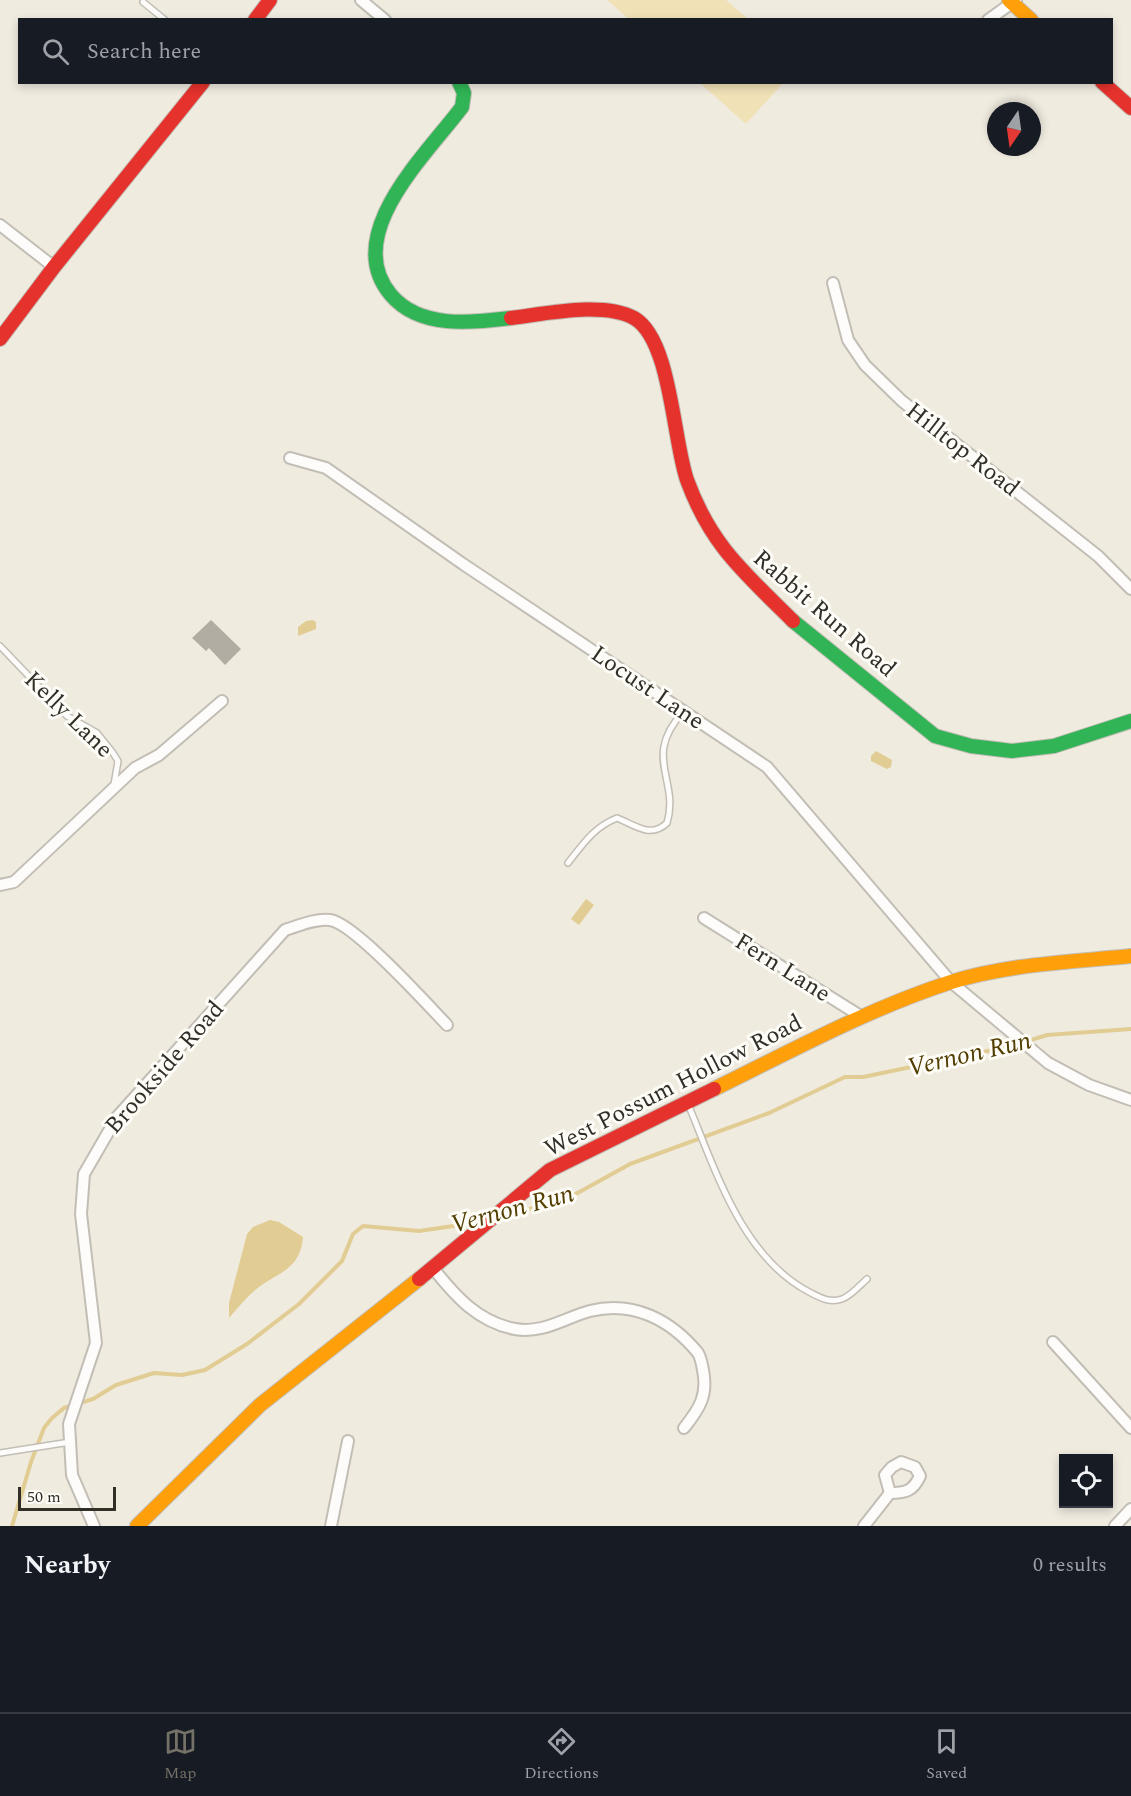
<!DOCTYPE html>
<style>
body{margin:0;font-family:Spectral,serif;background:#242831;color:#f1f3f6}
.controls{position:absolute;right:18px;bottom:18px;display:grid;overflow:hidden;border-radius:0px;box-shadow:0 3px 9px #0003}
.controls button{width:54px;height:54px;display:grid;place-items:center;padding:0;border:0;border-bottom:2px solid #363941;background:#171b24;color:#f1f3f6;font:30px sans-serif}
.compass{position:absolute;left:987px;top:102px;width:54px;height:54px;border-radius:50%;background:#171b24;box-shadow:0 3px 9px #0003;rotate:193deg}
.scale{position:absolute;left:18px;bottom:15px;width:98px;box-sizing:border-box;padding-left:6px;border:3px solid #322f26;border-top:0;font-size:16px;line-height:21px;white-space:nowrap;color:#322f26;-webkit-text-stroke:4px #fefcf7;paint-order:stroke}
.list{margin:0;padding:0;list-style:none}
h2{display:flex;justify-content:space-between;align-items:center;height:78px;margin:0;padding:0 24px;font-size:26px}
h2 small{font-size:20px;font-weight:400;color:#9ea1a6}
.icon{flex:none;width:33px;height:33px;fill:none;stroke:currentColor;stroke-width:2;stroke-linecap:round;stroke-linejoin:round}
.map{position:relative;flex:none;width:1131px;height:1526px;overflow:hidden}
.search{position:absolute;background:#171b24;box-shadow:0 3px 9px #0003;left:18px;right:18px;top:18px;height:66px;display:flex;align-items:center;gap:15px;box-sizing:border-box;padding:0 21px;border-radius:0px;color:#9ea1a6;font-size:22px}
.sheet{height:186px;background:#171b24}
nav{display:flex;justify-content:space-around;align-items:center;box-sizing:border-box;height:84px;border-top:2px solid #363941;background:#171b24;font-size:16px;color:#9ea1a6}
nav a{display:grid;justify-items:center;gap:3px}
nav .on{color:#747167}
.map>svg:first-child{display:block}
.green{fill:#f1e1b7}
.water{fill:#e1cc93}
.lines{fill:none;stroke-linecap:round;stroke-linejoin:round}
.stream{stroke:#e1cc93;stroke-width:4}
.building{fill:#b1ada3}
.lane-casing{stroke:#c2beb5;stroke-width:8}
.street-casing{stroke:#c2beb5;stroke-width:14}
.fast-casing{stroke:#c2beb5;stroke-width:16}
.slow-casing{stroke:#c2beb5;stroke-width:16}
.jam-casing{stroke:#c2beb5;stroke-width:16}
.lane{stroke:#fdfcfa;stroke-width:5}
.street{stroke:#fdfcfa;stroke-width:10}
.fast{stroke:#30b455;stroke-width:14}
.slow{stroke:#ff9f0a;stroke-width:14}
.jam{stroke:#e5322d;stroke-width:14}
.labels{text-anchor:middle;stroke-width:6;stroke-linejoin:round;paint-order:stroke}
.street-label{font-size:24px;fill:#322f26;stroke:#fefcf7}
.water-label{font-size:26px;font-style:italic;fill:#523e00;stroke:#fefcf7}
</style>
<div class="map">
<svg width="1131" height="1526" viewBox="0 0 1131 1526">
<rect width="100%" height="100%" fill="#f0ebdf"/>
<g class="green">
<polygon points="607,0 726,0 748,19 629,19"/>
<polygon points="700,83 783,83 746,124"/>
</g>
<g class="water">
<polygon points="313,620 316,622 316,629 298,636 298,627 306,621"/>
<polygon points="876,751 892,760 891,767 887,769 871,761 871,756"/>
<polygon points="586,899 594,905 579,925 571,919"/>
<path d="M270 1220 279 1222 303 1237C300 1269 281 1271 259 1287 248 1295 238 1308 229 1318V1303L247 1234 253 1227Z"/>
</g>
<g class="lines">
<g class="stream">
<polyline points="502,1216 565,1200 630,1164 769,1113 845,1077 863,1077 1012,1046 1047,1035 1131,1029"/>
<polyline points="12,1526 31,1462 44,1428 52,1418 64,1408 93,1399 116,1385 154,1373 182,1375 205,1370 247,1344 299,1304 342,1261 353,1234 363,1226 419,1231 481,1222"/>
</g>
</g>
<polygon class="building" points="211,620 241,649 225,665 209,648 206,651 192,638"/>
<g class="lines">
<g class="lane-casing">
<g id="lane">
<polyline points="143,2 165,20"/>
<polyline points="0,646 67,716 97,733 113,753 118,761 114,785"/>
<path d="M568 863C583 844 594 827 617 818 635 825 650 839 667 823 680 779 641 757 684 711"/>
<path d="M688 1104C716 1171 742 1258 811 1293 821 1298 830 1303 842 1299 851 1296 860 1285 867 1279"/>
<polyline points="0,1453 70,1442"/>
</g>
</g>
<g class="street-casing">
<g id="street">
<polyline points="361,0 385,20"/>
<polyline points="988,20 1016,0"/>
<polyline points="0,225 54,267"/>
<polyline points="833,283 848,340 865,365 902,401 1098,556 1131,589"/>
<polyline points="290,458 326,468 463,564 767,767 951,982 1048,1063 1089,1085 1131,1100"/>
<polyline points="0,885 14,882 135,768 159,755 222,701"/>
<polyline points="704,918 862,1017"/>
<path d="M433 1268C455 1296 478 1322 515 1329 543 1334 564 1318 590 1311 633 1300 671 1320 698 1353 701 1358 702 1364 703 1370 708 1395 700 1408 684 1428"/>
<polyline points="1053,1342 1131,1428"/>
<path d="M901 1462 915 1467 920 1476C913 1491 906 1493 890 1493L885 1475 892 1467Z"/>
<path d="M94 1526 72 1475 69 1424 96 1343 81 1214 84 1174 117 1117 285 930C298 926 316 918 330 920 354 923 427 1004 447 1025"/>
<polyline points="331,1526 348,1441"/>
<polyline points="864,1526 890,1493"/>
<polyline points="1115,1526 1131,1509"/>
</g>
</g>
<g class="fast-casing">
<g id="fast">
<path d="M459 82 464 93 462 107C427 154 340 235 391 295 420 329 471 323 511 318"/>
<polyline points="793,621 935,736 971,746 1012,751 1054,746 1131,721"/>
</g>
</g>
<g class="slow-casing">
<g id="slow">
<polyline points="1009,0 1031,20"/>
<path d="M714 1089C791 1051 868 1009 951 982 1008 964 1071 962 1131 956"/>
<polyline points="137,1526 260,1405 419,1279"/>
</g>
</g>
<g class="jam-casing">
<g id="jam">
<polyline points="255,20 270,0"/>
<polyline points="1102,82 1131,108"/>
<path d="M511 318C545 314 603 301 634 318 671 339 673 440 687 480 711 546 745 573 793 621"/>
<polyline points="0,339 54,267 203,82"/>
<polyline points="419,1279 550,1170 714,1089"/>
</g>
</g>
<use href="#lane" class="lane"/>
<use href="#street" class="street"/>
<use href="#fast" class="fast"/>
<use href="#slow" class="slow"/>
<use href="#jam" class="jam"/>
</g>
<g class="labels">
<g class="street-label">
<text transform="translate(963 449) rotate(38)" y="8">Hilltop Road</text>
<text transform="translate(825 613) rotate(41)" y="8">Rabbit Run Road</text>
<text transform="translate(648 687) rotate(34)" y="8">Locust Lane</text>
<text transform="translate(69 714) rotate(44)" y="8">Kelly Lane</text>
<text transform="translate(783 967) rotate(32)" y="8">Fern Lane</text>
<text transform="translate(164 1067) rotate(-49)" y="8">Brookside Road</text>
<text transform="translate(673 1085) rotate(-27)" y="8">West Possum Hollow Road</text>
</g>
<g class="water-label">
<text transform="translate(969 1053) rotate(-13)" y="9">Vernon Run</text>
<text transform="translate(512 1208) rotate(-15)" y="9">Vernon Run</text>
</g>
</g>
</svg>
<div class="controls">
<button><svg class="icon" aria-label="locate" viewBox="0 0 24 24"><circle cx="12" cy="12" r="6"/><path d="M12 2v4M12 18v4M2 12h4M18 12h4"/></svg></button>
</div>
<svg class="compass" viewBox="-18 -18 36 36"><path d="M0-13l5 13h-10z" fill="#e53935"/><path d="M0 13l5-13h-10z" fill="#9ea1a6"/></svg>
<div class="scale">50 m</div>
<div class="search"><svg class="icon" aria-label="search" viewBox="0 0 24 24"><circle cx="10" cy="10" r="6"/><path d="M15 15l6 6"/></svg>Search here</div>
</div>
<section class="sheet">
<h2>Nearby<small>0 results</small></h2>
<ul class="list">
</ul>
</section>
<nav>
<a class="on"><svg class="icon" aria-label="map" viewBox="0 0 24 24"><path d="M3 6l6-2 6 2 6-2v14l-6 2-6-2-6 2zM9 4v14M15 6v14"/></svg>Map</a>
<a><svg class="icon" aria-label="directions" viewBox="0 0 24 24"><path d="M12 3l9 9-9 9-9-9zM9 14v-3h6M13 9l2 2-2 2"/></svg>Directions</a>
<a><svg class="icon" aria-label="saved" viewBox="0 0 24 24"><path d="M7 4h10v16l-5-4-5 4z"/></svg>Saved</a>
</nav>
